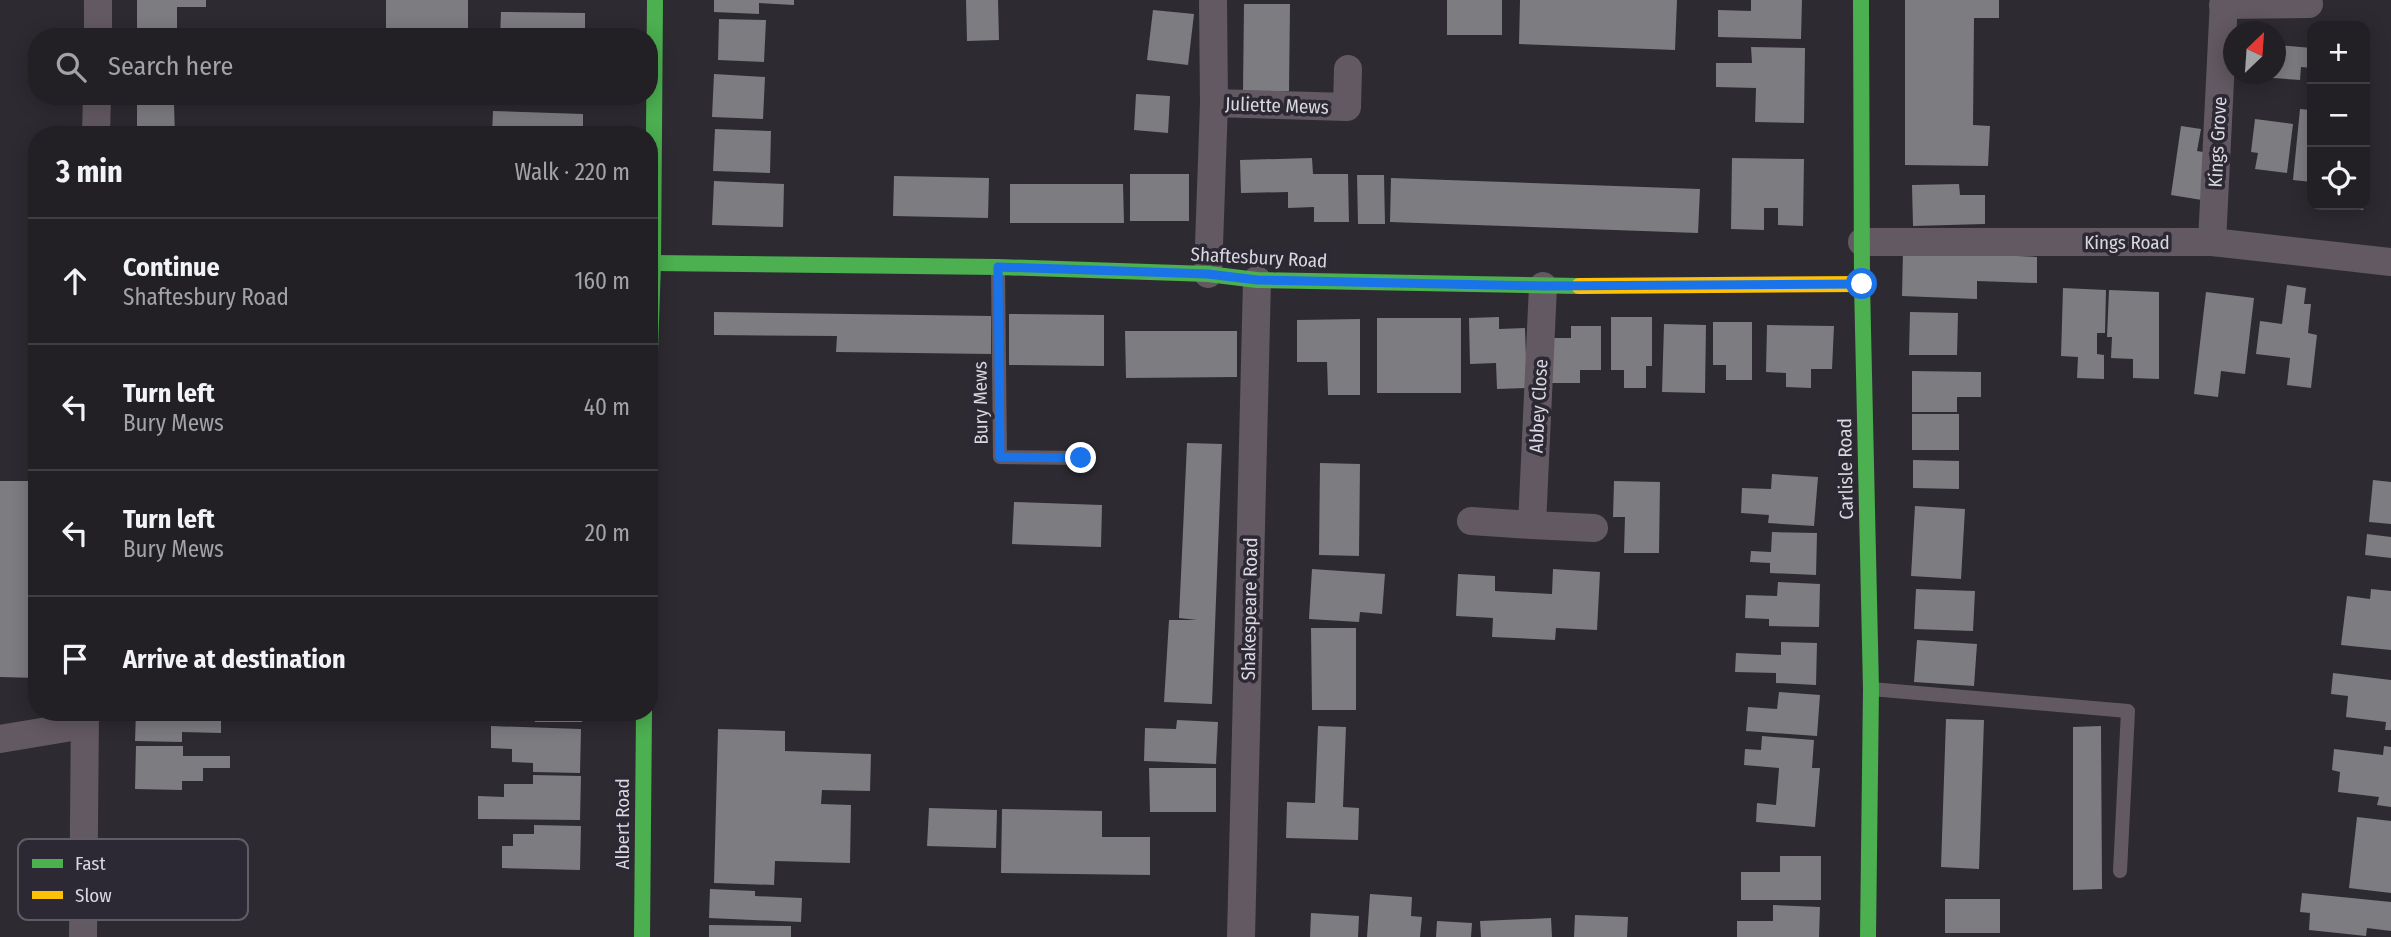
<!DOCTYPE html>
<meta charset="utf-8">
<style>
body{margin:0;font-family:"Fira Sans Condensed",sans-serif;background:#2a282d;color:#f1f3f6}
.controls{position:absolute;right:21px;top:21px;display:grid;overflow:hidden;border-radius:14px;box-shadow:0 4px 18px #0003}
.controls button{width:63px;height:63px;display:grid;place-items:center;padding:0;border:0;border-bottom:2px solid #3f3e42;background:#222025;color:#f1f3f6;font:35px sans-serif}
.compass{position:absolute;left:2223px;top:21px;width:63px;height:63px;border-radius:50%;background:#222025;box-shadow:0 4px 18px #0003;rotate:25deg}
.stop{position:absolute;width:21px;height:21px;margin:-16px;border:5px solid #1a73e8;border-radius:50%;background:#fff}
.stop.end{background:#1a73e8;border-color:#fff;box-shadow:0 2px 7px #0008}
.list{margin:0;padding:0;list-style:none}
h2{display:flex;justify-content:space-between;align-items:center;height:91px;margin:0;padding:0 28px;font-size:30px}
h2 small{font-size:23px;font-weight:400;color:#a2a3a7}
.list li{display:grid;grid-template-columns:46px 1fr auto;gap:21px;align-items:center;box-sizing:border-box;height:126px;padding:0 28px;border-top:2px solid #3f3e42}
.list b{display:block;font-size:26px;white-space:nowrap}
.list p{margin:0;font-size:23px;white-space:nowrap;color:#a2a3a7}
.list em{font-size:23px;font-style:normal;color:#a2a3a7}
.icon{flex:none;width:38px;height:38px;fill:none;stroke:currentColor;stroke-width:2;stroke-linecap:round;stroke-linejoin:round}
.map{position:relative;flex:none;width:2391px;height:937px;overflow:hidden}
.search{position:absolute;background:#222025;box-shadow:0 4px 18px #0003;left:28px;top:28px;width:630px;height:77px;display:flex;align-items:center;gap:18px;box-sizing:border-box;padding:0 24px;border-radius:28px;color:#a2a3a7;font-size:26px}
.panel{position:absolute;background:#222025;box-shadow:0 4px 18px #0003;left:28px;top:126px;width:630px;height:595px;border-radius:28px}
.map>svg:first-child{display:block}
.building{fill:#7c7c81}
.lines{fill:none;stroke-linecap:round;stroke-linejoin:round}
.lane{stroke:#635962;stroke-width:14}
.street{stroke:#635962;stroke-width:28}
.fast{stroke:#4caf50;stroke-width:16}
.slow{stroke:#ffc107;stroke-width:16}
.route{stroke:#1a73e8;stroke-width:9}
.labels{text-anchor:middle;stroke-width:7;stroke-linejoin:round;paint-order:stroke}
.street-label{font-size:19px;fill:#d9d7df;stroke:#2c2834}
.key{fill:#2c2834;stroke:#605d67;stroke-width:2}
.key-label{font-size:19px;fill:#d9d7df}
</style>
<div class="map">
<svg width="2391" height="937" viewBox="0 0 2391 937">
<rect width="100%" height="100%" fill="#2d2b31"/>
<g class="building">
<polygon points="137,0 206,0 206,7 177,7 177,34 203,34 203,37 137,37"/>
<rect x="386" y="0" width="82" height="37"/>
<polygon points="714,0 794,0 794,5 759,3 759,14 714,12"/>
<polygon points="966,0 998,0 999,40 967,41"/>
<rect x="1447" y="0" width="55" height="35"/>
<polygon points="1520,0 1677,0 1675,50 1519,44"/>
<polygon points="1751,0 1802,0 1801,39 1718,37 1718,10 1751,11"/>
<polygon points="1905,0 1999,0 1999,18 1974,18 1973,125 1990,126 1988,166 1905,165"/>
<polygon points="1244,4 1290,4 1289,91 1243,91"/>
<polygon points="1153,10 1194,14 1188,65 1147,60"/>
<polygon points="501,12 585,13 585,37 500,37"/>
<polygon points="719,19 766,20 764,62 718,60"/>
<polygon points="2277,45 2312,48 2312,68 2301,67 2300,80 2259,77 2259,74 2276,74"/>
<polygon points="1751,47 1805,48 1804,123 1755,122 1756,88 1716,87 1716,63 1752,63"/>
<polygon points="714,74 765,77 763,119 712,117"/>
<polygon points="1136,94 1170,96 1168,133 1134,130"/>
<polygon points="137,96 201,96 201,105 174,105 175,135 137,135"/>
<polygon points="351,96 584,96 584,105 351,102"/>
<polygon points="2300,109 2312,110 2312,182 2293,180"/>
<polygon points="493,111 583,114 583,135 492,135"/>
<polygon points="2255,119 2293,124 2287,173 2255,169 2258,153 2251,152"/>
<polygon points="2181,126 2201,129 2197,151 2209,153 2202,200 2171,195"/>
<polygon points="715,129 771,131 770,173 713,171"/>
<polygon points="2365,148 2370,149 2367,179 2365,178"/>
<polygon points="1312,158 1313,174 1348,174 1349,222 1314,222 1314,207 1288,208 1288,192 1241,193 1240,160"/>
<polygon points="1732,158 1804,159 1803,226 1778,225 1778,208 1764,208 1764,230 1731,229"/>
<rect x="1130" y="174" width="59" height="47"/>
<polygon points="1357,175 1384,175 1385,224 1358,224"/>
<polygon points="894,176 989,178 988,218 893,216"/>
<polygon points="1391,178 1700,189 1698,233 1390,222"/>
<polygon points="714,181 784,184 783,227 712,225"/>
<polygon points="1010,184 1123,184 1124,223 1010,223"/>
<polygon points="1959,184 1960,195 1985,195 1985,224 1913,226 1912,185"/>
<polygon points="2333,205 2364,205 2363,210"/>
<polygon points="1903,251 2037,257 2037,283 1977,281 1977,299 1902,296"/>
<polygon points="2287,285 2306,288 2304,304 2311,304 2308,333 2317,335 2311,388 2287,385 2290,358 2256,354 2260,321 2282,324"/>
<polygon points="2063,288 2106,290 2105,333 2097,333 2097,354 2104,355 2104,379 2077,378 2078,357 2061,356"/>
<polygon points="2109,290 2159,292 2159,379 2133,378 2133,359 2111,358 2112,337 2107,337"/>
<polygon points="2206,292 2254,298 2245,374 2221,371 2218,397 2194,394"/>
<polygon points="714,312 991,316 991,354 836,352 837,336 714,335"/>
<polygon points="1910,312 1958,313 1957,355 1909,355"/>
<polygon points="1009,314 1104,315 1104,366 1009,365"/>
<polygon points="1499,317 1499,329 1525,328 1527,388 1497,389 1496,363 1470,364 1469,318"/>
<polygon points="1611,317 1652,317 1652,366 1646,366 1646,388 1624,388 1624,370 1611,370"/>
<rect x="1377" y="318" width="84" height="75"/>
<polygon points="1360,319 1360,395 1328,395 1327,362 1297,362 1297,320"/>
<polygon points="1713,322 1752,322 1752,380 1726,380 1726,365 1713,365"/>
<polygon points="1664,324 1706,325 1705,393 1662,392"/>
<polygon points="1767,325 1834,326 1832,369 1811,369 1811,388 1786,387 1786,373 1766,372"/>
<polygon points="1571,326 1601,326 1601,370 1580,370 1580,383 1550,383 1549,338 1571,338"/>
<polygon points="1125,331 1237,331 1237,377 1126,378"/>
<polygon points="1912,371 1981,372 1981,397 1957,397 1957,412 1912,412"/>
<rect x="1912" y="414" width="47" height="36"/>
<polygon points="1187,443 1222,444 1212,704 1164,702 1169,620 1197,620 1179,618"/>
<polygon points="1913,460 1959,461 1959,489 1913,488"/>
<polygon points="1320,463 1360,464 1359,556 1319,555"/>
<polygon points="1772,474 1818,477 1814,526 1768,523 1769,515 1741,513 1742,488 1771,489"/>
<polygon points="2373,480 2391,482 2391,524 2369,522"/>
<polygon points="0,481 37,481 37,678 0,677"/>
<polygon points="1614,481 1660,482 1659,553 1624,553 1625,517 1613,517"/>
<polygon points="1014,502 1102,505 1101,547 1012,544"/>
<polygon points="1915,506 1965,509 1961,579 1911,576"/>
<polygon points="1772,532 1817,533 1816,575 1770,573 1770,563 1750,562 1751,551 1771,552"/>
<polygon points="2367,534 2391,537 2391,558 2365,555"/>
<polygon points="1312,569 1385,574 1382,614 1360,612 1359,622 1309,619"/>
<polygon points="1553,569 1600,572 1597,630 1556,628 1555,640 1492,637 1493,618 1456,616 1458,574 1495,576 1495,591 1552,594"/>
<polygon points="1778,582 1820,584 1819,627 1769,626 1769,619 1745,618 1746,595 1777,596"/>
<polygon points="1916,589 1975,591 1973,631 1914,629"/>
<polygon points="2371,589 2391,591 2391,650 2341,645 2347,596 2370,599"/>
<polygon points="1311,628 1356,628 1356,710 1312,710"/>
<polygon points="1917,640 1977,644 1974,686 1914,682"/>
<polygon points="1781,642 1817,643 1816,685 1776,683 1776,673 1735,672 1736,653 1781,655"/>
<polygon points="2333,673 2391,680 2391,730 2385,730 2386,722 2346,717 2348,696 2331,694"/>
<polygon points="1779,692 1820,695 1817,736 1746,731 1748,707 1777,709"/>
<polygon points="136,712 217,712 217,721 221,720 221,733 182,732 182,742 135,741"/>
<polygon points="534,712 582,712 582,722 535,722"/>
<polygon points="1946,719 1984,720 1979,869 1941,867"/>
<polygon points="1177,720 1218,722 1216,764 1144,761 1145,728 1176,729"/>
<polygon points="491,726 581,729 580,773 533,772 533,763 512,762 512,749 491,748"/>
<polygon points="1318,726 1346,727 1343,807 1359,808 1358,840 1286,838 1287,802 1315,803"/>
<polygon points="2101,726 2102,889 2073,890 2073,727"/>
<polygon points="718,729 785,731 785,751 871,754 870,791 822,790 821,804 851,805 850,863 775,861 774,885 714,883"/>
<polygon points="1762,736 1814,740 1812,768 1820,768 1815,827 1756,822 1757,803 1776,805 1779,768 1744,765 1745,749 1761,750"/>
<polygon points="136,746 183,746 183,756 230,756 230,768 203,768 203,781 182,781 182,790 135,789"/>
<polygon points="2384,746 2391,747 2391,807 2377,805 2379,797 2338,792 2340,772 2332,770 2334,749 2383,755"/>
<polygon points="1149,768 1216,768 1216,812 1150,812"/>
<polygon points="533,775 581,776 580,820 478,819 478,796 504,797 504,784 533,784"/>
<polygon points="929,808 997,810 996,848 927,846"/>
<polygon points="1002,809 1102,811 1102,837 1150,837 1150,875 1001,873"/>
<polygon points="2357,817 2391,821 2391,893 2349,888"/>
<polygon points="534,825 581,826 580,870 502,868 502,846 513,846 513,834 534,834"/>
<polygon points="1780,856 1821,856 1821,900 1741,900 1741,872 1780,872"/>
<polygon points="710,889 755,891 755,896 802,898 801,922 709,918"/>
<polygon points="2302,893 2391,902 2391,931 2367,928 2366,936 2309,930 2310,913 2300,912"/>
<polygon points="1370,894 1412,897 1411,916 1422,917 1420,937 1367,937"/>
<rect x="1945" y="899" width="55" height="34"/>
<polygon points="1773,905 1820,907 1819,937 1737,937 1737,921 1773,921"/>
<polygon points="1311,913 1359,916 1358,937 1310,937"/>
<polygon points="1575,915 1628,917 1627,937 1574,937"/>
<polygon points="1551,918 1552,937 1481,937 1480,921"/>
<polygon points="1437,921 1472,923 1471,937 1436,937"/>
<polygon points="709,925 791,926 791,937 709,937"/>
</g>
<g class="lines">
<g class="lane">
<polyline points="998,269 1000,457 1081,458"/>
<polyline points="1871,689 2128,711 2120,871"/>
</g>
<g class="street">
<polyline points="1213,0 1214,103"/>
<polyline points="2223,5 2309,4"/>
<polyline points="98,37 98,0"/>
<polyline points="96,135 97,96"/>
<polyline points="1862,242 2212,242 2391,262"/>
<polyline points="2212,242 2224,0"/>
<polyline points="1208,274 1214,103 1347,107 1348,69"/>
<polyline points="1543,286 1532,525 1594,528"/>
<polyline points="1471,521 1532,525"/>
<polyline points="0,739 84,725"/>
<polyline points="83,937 85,712"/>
<polyline points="1241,937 1257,280"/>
</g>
<g class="fast">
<polyline points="1861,0 1862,284 1871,689 1868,937"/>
<polyline points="653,263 998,267 1208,274 1257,280 1579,286"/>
<polyline points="649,380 653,263 655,0"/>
<polyline points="642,937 644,712"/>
</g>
<polyline class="slow" points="1579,286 1862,284"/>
</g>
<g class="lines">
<polyline class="route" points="1081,458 1000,457 998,267 1208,274 1257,280 1543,286 1862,284"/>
</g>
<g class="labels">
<g class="street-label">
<text transform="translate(1277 105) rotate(2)" y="7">Juliette Mews</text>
<text transform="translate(2217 142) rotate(-87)" y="7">Kings Grove</text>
<text x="2127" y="249">Kings Road</text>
<text transform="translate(1259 257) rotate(3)" y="7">Shaftesbury Road</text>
<text transform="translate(980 403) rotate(-91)" y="7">Bury Mews</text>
<text transform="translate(1538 406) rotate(-87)" y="7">Abbey Close</text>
<text transform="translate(1845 469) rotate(-91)" y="7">Carlisle Road</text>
<text transform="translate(1249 609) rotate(-89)" y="7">Shakespeare Road</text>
<text transform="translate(622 824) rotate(-90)" y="7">Albert Road</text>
</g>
</g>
<rect x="18" y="839" width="230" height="81" rx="10" class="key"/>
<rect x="32" y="859" width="31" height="9" fill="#4caf50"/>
<rect x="32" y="891" width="31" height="8" fill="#ffc107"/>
<g class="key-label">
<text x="75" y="870">Fast</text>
<text x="75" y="902">Slow</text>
</g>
</svg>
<div class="controls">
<button>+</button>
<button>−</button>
<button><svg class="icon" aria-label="locate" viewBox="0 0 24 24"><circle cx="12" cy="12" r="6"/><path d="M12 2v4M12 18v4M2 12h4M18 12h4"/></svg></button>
</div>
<svg class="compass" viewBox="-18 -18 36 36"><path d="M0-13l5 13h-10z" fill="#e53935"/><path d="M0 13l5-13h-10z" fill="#a2a3a7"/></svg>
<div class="stop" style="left:1862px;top:284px"></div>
<div class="stop end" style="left:1081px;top:458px"></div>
<div class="search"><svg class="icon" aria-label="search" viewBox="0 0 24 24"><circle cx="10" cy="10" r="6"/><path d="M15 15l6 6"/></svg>Search here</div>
<section class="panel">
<h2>3 min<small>Walk · 220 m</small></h2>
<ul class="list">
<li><svg class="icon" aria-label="ahead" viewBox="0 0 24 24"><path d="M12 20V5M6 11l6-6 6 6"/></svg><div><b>Continue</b><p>Shaftesbury Road</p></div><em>160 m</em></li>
<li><svg class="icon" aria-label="left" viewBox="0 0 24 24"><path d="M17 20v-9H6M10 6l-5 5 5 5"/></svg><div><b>Turn left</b><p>Bury Mews</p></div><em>40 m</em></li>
<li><svg class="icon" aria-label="left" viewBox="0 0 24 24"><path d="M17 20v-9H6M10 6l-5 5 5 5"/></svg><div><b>Turn left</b><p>Bury Mews</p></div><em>20 m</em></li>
<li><svg class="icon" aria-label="arrive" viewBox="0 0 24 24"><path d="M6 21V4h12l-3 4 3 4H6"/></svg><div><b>Arrive at destination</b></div></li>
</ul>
</section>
</div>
